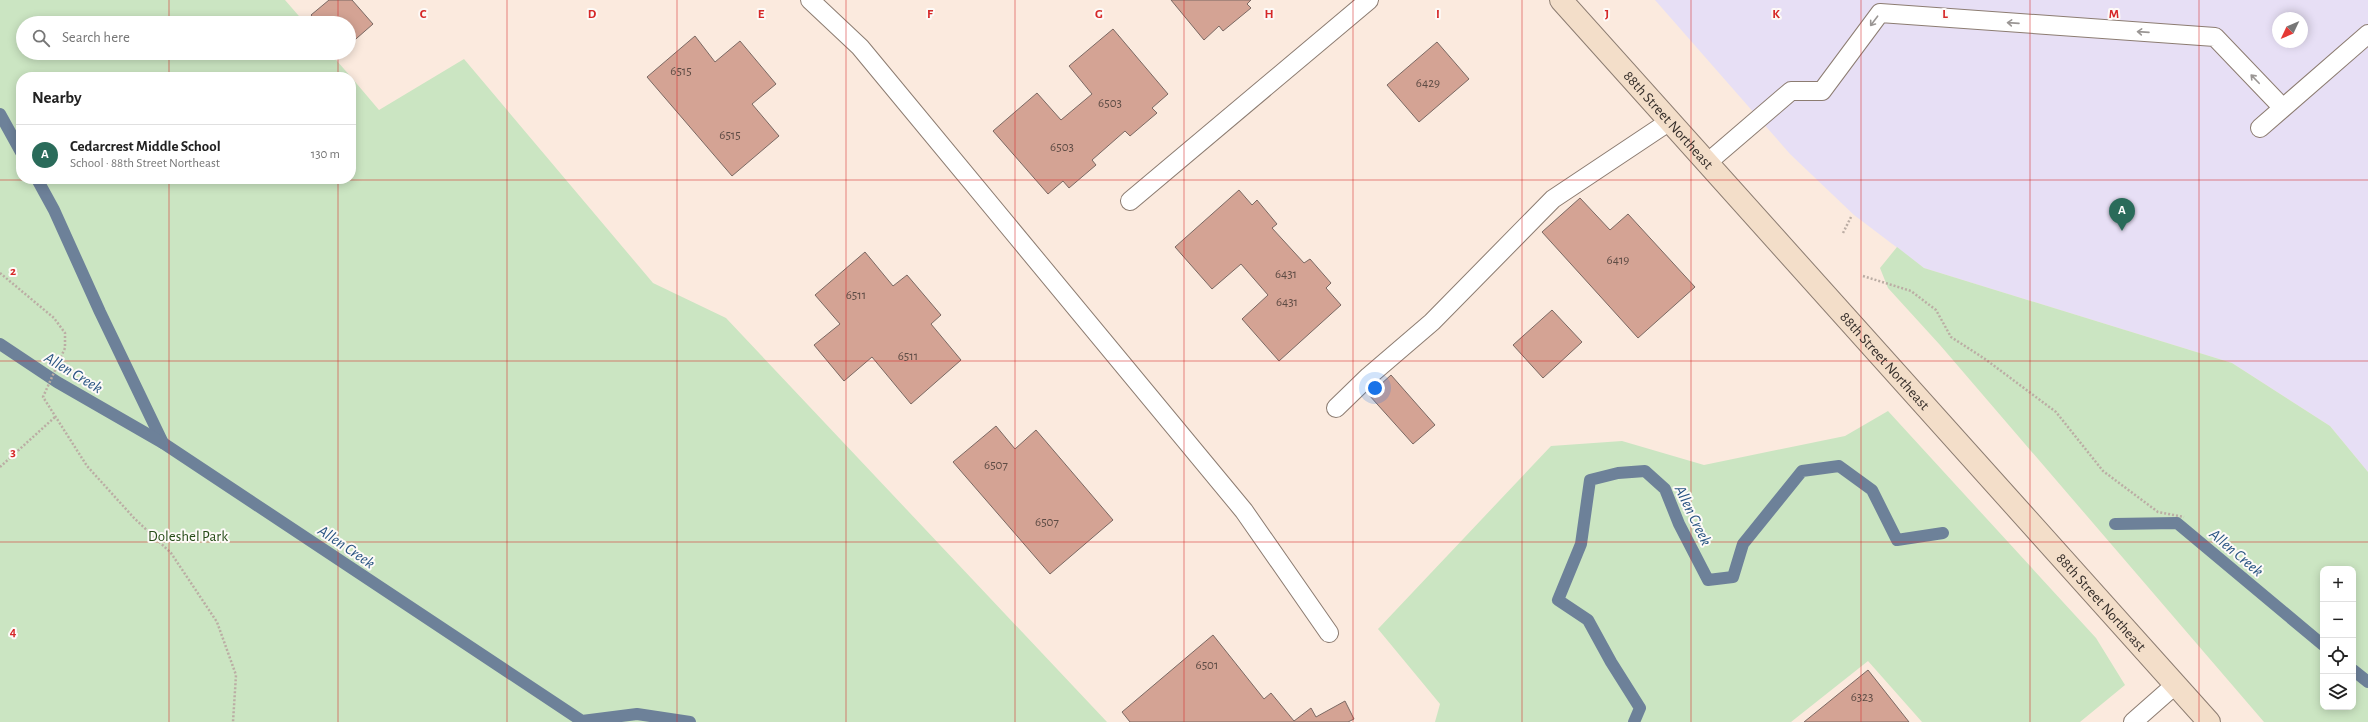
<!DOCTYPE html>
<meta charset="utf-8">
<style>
body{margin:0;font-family:"Alegreya Sans",sans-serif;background:#f6f6f6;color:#222}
.controls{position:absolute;right:12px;bottom:12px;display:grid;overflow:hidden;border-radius:8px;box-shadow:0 2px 10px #0003}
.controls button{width:36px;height:36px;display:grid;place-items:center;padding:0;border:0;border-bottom:1px solid #e0e0e0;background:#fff;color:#222;font:20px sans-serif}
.compass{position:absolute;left:2272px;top:12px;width:36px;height:36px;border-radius:50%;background:#fff;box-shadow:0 2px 10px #0003;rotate:226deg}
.you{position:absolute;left:1375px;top:388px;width:14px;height:14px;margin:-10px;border:3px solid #fff;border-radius:50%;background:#1a73e8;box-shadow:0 0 0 6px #1a73e833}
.badge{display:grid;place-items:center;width:26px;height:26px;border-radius:50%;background:#2a6b5a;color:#fff;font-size:13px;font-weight:700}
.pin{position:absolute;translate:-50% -33px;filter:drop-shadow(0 1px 2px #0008)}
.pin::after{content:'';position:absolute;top:21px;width:14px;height:12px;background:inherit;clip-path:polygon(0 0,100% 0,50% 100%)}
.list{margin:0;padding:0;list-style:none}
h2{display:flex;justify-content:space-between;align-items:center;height:52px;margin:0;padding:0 16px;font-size:17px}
h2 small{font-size:13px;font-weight:400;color:#767676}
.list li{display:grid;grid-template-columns:26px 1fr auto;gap:12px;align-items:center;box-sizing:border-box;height:60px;padding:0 16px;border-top:1px solid #e0e0e0}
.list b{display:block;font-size:15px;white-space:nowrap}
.list p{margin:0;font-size:13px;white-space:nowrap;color:#767676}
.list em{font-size:13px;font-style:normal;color:#767676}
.icon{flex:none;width:22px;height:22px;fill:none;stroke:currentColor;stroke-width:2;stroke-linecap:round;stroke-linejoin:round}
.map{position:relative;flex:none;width:2368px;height:722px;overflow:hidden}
.search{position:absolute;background:#fff;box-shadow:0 2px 10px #0003;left:16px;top:16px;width:340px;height:44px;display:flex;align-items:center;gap:10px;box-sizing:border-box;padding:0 14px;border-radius:22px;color:#767676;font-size:15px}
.panel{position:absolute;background:#fff;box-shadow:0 2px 10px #0003;left:16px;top:72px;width:340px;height:112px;border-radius:16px}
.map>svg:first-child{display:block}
.education{fill:#e7dff5;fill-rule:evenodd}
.green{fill:#cbe5c2;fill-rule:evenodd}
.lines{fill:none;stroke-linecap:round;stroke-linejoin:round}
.stream{stroke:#6d8199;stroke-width:12}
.building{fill:#d4a394;stroke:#7b6963}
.service-casing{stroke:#8c7c71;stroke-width:20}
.secondary-casing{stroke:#8c7c71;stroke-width:24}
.path{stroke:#bbada4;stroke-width:2.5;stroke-dasharray:2 2;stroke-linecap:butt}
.service{stroke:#fff;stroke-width:18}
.secondary{stroke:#f3dec9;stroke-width:22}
.oneway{stroke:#9a9694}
.grid{fill:none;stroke:#d62828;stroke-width:1;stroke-opacity:0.55}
.labels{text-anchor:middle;stroke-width:4;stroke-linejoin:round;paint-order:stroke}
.number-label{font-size:13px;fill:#5d4b44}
.street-label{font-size:15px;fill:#352e2a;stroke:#fdfaf7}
.park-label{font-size:15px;fill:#264c17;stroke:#fdfaf7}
.water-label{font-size:16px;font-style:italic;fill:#275382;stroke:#fdfaf7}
.grid-label{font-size:13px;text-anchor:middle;font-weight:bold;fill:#d62828;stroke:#fdfaf7;stroke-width:4;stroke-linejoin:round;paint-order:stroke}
</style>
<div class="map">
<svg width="2368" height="722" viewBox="0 0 2368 722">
<rect width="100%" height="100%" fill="#fbeade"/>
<path class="education" d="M1655 0H2368V472L2330 426 2232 363 1924 268 1854 215 1790 154ZM2278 18H2302V42H2278Z"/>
<g class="green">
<polygon points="0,0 285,0 305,23 23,23 23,53 330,53 351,77 21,77 21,179 351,179 351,77 379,110 464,59 653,283 726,318 1107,722 0,722"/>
<path d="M1897 247 1924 268 2232 363 2330 426 2368 472V722H2264L1940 345 1888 288 1880 268ZM2323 569H2353V707H2323Z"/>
<polygon points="1888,411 2096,638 2125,685 2080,722 1922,722 1868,661 1791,722 1435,722 1440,704 1378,629 1551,446 1622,441 1704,465 1845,436"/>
</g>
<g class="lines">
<g class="stream">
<polyline points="0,114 21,152"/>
<polyline points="37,179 54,210 100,312 163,443"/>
<polyline points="0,344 57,382 163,443 582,721 637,714 690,722"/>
<polyline points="2115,524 2177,523 2323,645"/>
<polyline points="2353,670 2368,682"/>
<polyline points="1634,722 1640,708 1611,662 1588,620 1558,600 1581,544 1590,480 1618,473 1645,471 1665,489 1679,524 1708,580 1733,577 1743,544 1802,471 1839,466 1872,490 1897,540 1943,533"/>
</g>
</g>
<g class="building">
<polygon points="329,0 352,0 373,24 349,45 349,23 318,23 311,15"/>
<polygon points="1171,0 1251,0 1247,4 1251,8 1223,31 1219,26 1204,40"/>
<polygon points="1113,29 1168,94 1152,108 1157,113 1130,136 1125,131 1092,160 1096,165 1069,188 1063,181 1048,194 993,131 1037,93 1061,120 1092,94 1069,66"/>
<polygon points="695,36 715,62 740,41 776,84 752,104 779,136 732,176 647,77"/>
<polygon points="1437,42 1469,79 1419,122 1387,85"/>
<polygon points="1239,190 1252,205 1257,200 1277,224 1272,228 1304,263 1310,259 1331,283 1326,288 1341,305 1279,361 1242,319 1268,295 1241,264 1212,289 1175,247"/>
<polygon points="1580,198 1610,230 1628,214 1695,287 1638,338 1542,232"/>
<polygon points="865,252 893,286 907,275 941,315 931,324 961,360 911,404 872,357 844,381 814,345 840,324 815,295"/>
<polygon points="1552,310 1582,342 1543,378 1513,345"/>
<polygon points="1391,375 1435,425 1413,444 1369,395"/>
<polygon points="996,426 1015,449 1036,430 1113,520 1050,574 953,462"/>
<polygon points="1213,635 1264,699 1271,693 1294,721 1311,708 1316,717 1345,701 1354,719 1348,722 1130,722 1122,712"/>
<polygon points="1868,670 1909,722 1804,722"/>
</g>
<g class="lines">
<g class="service-casing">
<g id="service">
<polyline points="810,0 860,47 1244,511 1329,633"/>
<polyline points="2260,128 2368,34"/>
<polyline points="1707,163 1791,91 1822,91 1880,13 2215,37 2282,107"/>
<polyline points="1130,201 1369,0"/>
<polyline points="1336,408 1369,376 1432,322 1553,199 1670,121"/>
<polyline points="2133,722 2175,685"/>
</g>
</g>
<g class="secondary-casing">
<g id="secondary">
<path id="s1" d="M1561 0 2209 722"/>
</g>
</g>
<g class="path">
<polyline points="1843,233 1851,217"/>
<polyline points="0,273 54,318 65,333 65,348 43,397 87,466 134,518 171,553 217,622 236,675 233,722"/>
<polyline points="1863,276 1911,291 1936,310 1951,337 1985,359 2056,412 2103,471 2158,512 2184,517"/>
<polyline points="0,467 55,417"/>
</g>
<use href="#service" class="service"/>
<use href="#secondary" class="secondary"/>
</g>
<defs><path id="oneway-shaft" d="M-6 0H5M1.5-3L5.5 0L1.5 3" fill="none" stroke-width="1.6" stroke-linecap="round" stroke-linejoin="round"/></defs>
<g class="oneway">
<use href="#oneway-shaft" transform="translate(1874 21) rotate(127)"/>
<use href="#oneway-shaft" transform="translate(2013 23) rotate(-176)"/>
<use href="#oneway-shaft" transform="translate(2143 32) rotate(-176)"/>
<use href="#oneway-shaft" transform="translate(2255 79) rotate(-134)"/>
</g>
<path class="grid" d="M169 0V23M338 0V23M507 0V722M677 0V722M846 0V722M1015 0V722M1184 0V722M1353 0V722M1522 0V722M1691 0V722M1861 0V722M2030 0V722M2199 0V722M169 53V77M338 53V77M169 179V722M338 179V722M0 180H2368M0 361H2368M0 542H2368"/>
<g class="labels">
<g class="number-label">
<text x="681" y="75">6515</text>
<text x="1428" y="87">6429</text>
<text x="1110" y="107">6503</text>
<text x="730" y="139">6515</text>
<text x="1062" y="151">6503</text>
<text x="1618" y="264">6419</text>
<text x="1286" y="278">6431</text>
<text x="856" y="299">6511</text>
<text x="1287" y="306">6431</text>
<text x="908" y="360">6511</text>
<text x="996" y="469">6507</text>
<text x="1047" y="526">6507</text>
<text x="1207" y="669">6501</text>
<text x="1862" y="701">6323</text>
</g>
<g class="street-label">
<text dy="5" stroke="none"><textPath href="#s1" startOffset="161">88th Street Northeast</textPath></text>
<text dy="5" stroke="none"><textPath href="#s1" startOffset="485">88th Street Northeast</textPath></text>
<text dy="5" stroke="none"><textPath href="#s1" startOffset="809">88th Street Northeast</textPath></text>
</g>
<g class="park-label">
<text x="188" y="541">Doleshel Park</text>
</g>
<g class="water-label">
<text transform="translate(74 372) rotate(31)" y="6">Allen Creek</text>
<text transform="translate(1694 515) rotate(64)" y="6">Allen Creek</text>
<text transform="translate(347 546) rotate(34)" y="6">Allen Creek</text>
<text transform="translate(2237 552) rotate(40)" y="6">Allen Creek</text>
</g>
</g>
<g class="grid-label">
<text x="423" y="18">C</text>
<text x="592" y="18">D</text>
<text x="761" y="18">E</text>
<text x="930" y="18">F</text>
<text x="1099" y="18">G</text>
<text x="1269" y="18">H</text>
<text x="1438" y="18">I</text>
<text x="1607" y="18">J</text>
<text x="1776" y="18">K</text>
<text x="1945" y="18">L</text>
<text x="2114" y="18">M</text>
<text x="13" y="275">2</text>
<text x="13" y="456">3</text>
<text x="13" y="636">4</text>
</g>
</svg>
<div class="controls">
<button>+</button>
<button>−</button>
<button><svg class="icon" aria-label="locate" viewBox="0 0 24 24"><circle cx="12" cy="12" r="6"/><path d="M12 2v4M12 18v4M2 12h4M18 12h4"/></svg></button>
<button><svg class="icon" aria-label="layers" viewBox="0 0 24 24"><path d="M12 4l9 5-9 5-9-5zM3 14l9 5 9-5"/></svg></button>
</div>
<svg class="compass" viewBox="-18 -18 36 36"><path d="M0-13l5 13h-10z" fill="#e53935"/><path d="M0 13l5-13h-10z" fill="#767676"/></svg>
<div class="you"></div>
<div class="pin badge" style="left:2122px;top:231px">A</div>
<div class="search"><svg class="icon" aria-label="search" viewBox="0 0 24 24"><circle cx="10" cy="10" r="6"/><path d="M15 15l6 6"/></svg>Search here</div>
<section class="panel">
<h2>Nearby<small></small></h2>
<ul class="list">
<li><span class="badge">A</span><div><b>Cedarcrest Middle School</b><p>School · 88th Street Northeast</p></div><em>130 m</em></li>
</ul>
</section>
</div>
